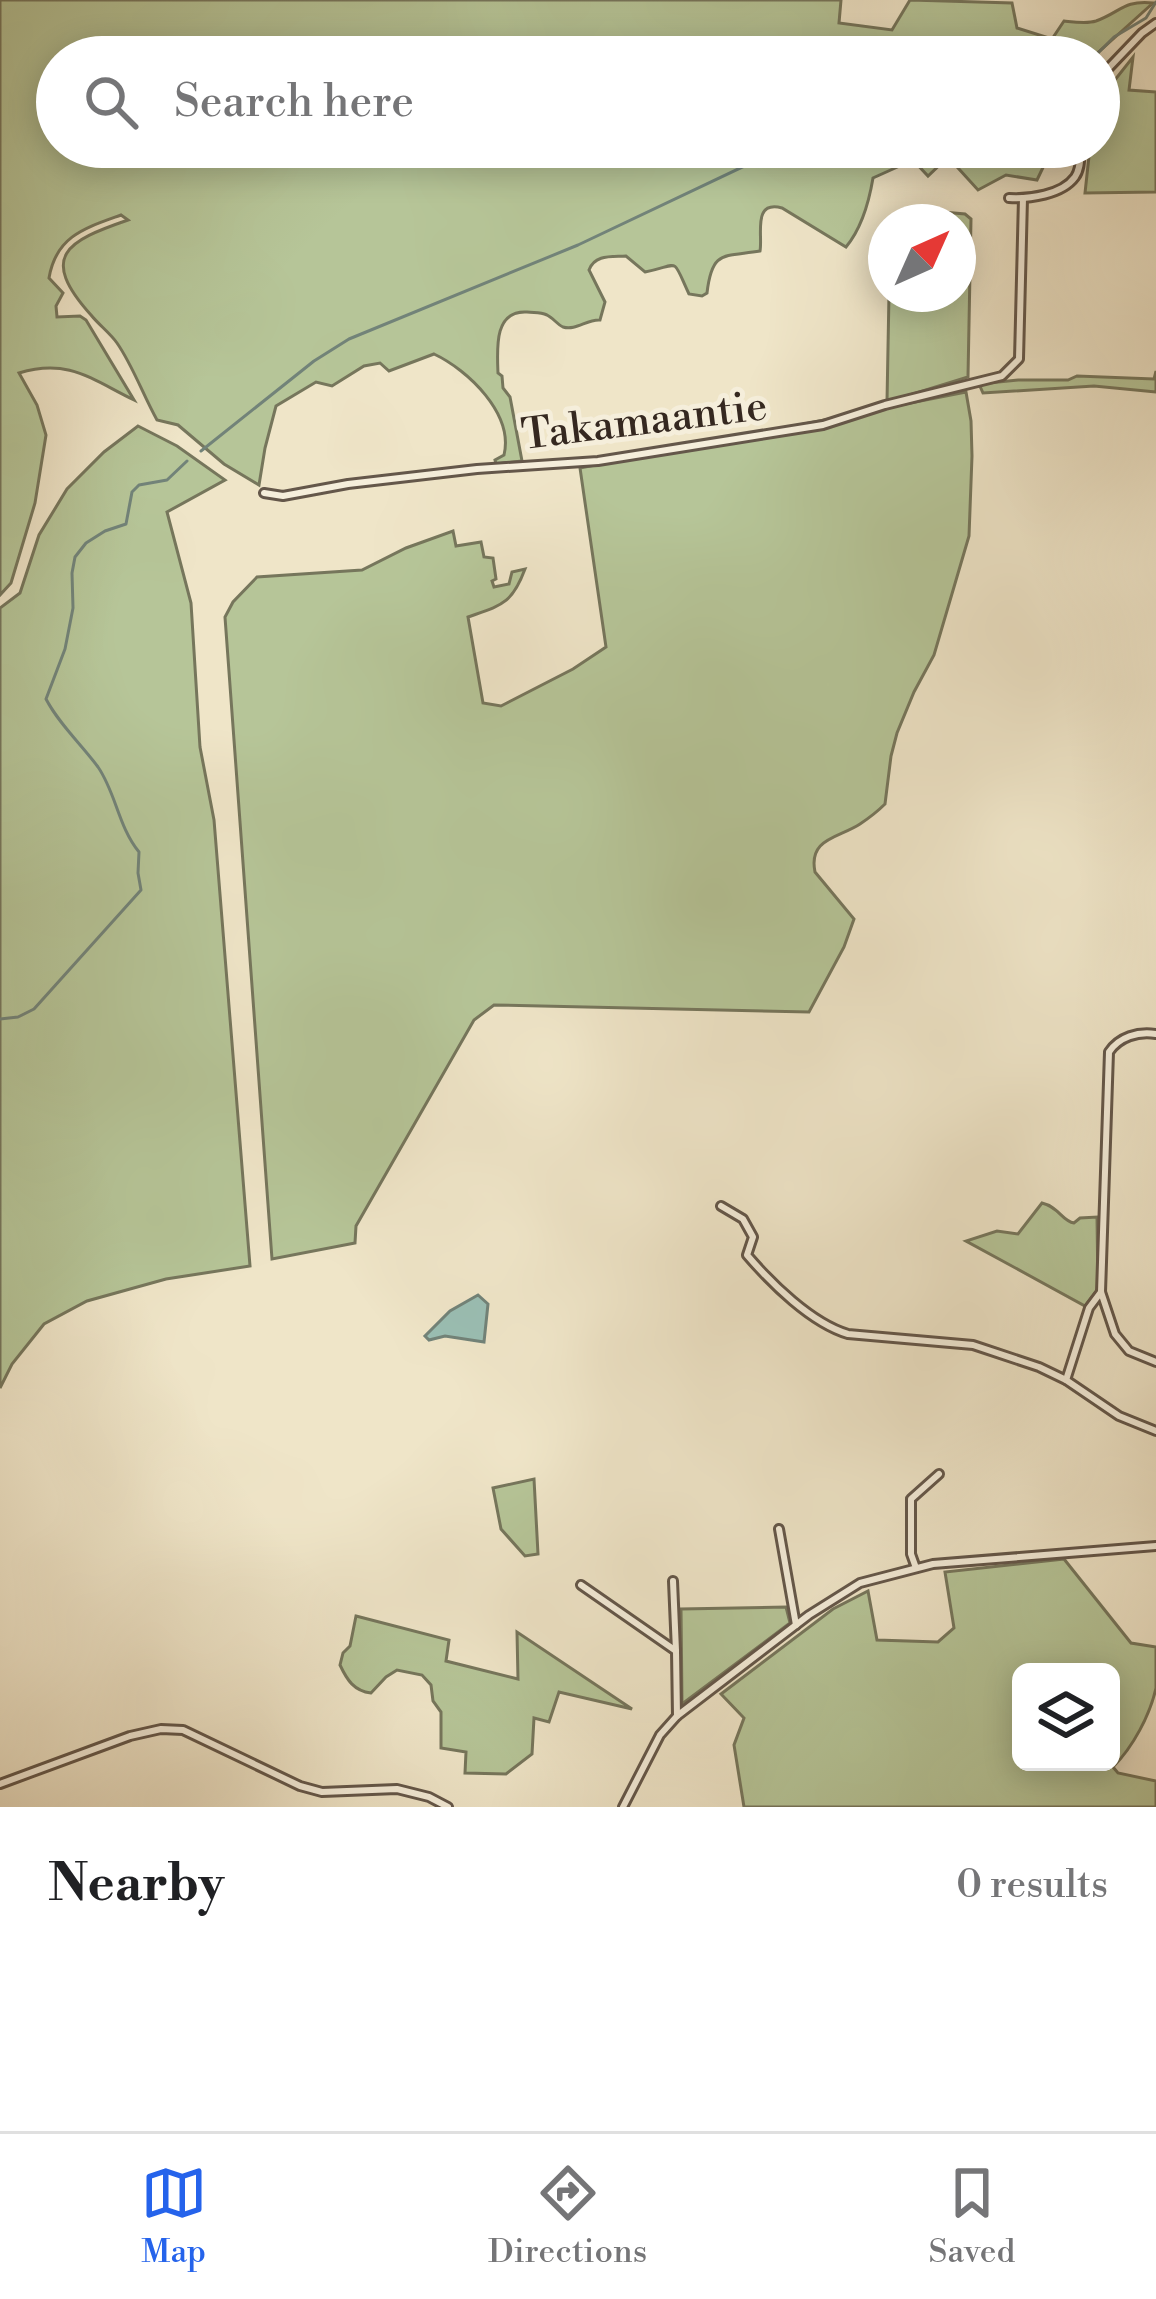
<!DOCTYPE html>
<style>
body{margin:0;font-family:"Libre Bodoni",serif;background:#f6f6f6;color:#202124}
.controls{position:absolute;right:36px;bottom:36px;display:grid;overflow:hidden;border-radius:18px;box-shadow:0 6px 30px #0003}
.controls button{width:108px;height:108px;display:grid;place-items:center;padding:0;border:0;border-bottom:3px solid #e0e0e0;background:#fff;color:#202124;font:60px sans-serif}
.compass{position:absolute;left:868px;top:204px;width:108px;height:108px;border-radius:50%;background:#fff;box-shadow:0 6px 30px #0003;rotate:45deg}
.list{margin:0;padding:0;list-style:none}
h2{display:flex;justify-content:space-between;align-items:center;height:156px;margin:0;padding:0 48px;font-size:51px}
h2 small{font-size:39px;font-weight:400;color:#757577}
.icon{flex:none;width:66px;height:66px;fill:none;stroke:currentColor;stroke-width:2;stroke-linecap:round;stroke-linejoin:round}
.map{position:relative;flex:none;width:1156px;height:1807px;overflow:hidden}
.search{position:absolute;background:#fff;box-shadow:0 6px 30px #0003;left:36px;right:36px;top:36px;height:132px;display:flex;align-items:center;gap:30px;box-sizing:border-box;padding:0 42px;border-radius:66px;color:#757577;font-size:45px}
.sheet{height:324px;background:#fff}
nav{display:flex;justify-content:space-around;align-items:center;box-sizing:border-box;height:168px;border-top:3px solid #e0e0e0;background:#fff;font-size:33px;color:#757577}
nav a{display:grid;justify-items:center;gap:6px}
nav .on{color:#2563eb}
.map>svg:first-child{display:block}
.green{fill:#b6c598;stroke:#76765c;stroke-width:3;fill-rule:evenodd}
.water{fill:#9abfb4;stroke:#728379;stroke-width:3}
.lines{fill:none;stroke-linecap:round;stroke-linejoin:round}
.stream{stroke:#728379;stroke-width:3}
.minor-casing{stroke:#64574a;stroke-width:12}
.minor{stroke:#f5eedb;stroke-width:6}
.labels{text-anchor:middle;stroke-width:10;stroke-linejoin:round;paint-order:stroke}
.street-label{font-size:42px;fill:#352820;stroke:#f5eedb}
</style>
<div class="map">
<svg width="1156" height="1807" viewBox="0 0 1156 1807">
<rect width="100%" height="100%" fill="#efe5c8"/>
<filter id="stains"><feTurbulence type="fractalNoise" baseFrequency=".00167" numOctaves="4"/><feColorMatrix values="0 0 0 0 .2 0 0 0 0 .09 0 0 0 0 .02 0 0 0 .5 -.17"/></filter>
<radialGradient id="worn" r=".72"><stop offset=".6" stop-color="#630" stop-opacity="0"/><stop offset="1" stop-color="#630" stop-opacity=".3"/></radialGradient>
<g class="green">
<path d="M0 0H841L839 23 892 30 910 0 1012 3 1017 28 1052 39 1064 21C1074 22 1087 24 1096 21 1121 12 1123 0 1153 3L1093 57H57V147H1046L1048 157 1037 180 1006 175 978 190 948 157 928 176 913 160 873 178C869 202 861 229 846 247L782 208C752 200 763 235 760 251 723 257 712 250 707 293L702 296 689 294C671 255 681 265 645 272L626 256C612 257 595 254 589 270L605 302 600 320C587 319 576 331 563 327 557 324 553 318 547 315 540 312 535 313 527 312 494 310 497 348 498 373L502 376 503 388 510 397 522 461 496 464 495 460 504 455C514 414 468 370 434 354L389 371 380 363 364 366 332 386 316 382 276 406 265 448 259 485 224 464 178 425 157 420C143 395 133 366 117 343 110 333 99 325 91 315 38 256 67 241 128 220L121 215C85 228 56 236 49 278L63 293 56 306 57 317 80 316 86 320 134 400C91 379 68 358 19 373L37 405 46 435 35 503 11 583 0 595Z"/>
<polygon points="1133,57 1129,90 1156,92 1156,192 1085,193 1090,147 1099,147 1099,100"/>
<polygon points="909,209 965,214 971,219 968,377 887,402 889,294 958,294 958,222 897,222"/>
<polygon points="1156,371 1156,392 1094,386 983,393 979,384 1018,380 1068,380 1077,376 1154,379"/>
<path d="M966 392 971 421 972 456 969 536 934 655 914 692 897 733 891 756 885 804C878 811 869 818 860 824 839 838 808 838 815 872L854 919 844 947 809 1012 494 1005 474 1020 356 1226 355 1243 272 1259 225 617 233 602 257 577 362 570 406 548 453 531 456 546 481 542 484 557 493 558 496 579 492 581 494 587 509 584 512 572 525 569C512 604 502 605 468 617L483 703 501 706 573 669 606 647 580 468Z"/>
<polygon points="138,426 177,446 225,480 167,512 191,603 200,747 214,820 250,1266 166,1279 87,1301 44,1324 12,1364 0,1388 0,608 20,593 39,535 67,489 104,452"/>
<path d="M1042 1203C1059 1207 1062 1221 1074 1223L1080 1218 1097 1217 1098 1289 1085 1306 966 1241 997 1231 1018 1234Z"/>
<polygon points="534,1479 538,1554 525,1556 501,1529 493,1488"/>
<path d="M1064 1559 1131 1643 1156 1647C1156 1660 1156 1676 1156 1688 1150 1715 1133 1747 1113 1767L1118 1773 1156 1781V1807H744L734 1745 744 1718 721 1694 833 1609 868 1591 877 1640 938 1642 954 1628 945 1572ZM1111 1672V1762H1021V1672Z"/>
<polygon points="786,1607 790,1623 682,1704 681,1609"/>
<path d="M356 1616 449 1640 446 1661 518 1679 517 1632 632 1709 559 1692 549 1722 534 1718 532 1754 506 1774 465 1773 466 1752 441 1748V1712L433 1701 431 1685 422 1675 397 1670 386 1677 371 1693C354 1691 347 1680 340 1665L343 1653 350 1646Z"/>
</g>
<polygon class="water" points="478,1295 488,1304 484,1342 445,1336 429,1340 425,1336 450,1311"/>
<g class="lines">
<g class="stream">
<polyline points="1094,57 1114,37 1146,18 1156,2"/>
<polyline points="201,451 314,361 349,339 578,245 774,152 795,147"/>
<path d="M0 1019 18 1017 34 1009 141 890 138 873 139 852C118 826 116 793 98 767 81 744 59 724 46 699L65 649 73 608 72 573 75 557 86 543 105 531 126 524 132 492 139 485 167 480 187 461"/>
</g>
<g class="minor-casing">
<g id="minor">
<polyline points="1099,78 1142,33 1156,23"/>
<path d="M1009 198C1029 199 1062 195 1075 177 1081 169 1080 157 1081 147"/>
<polyline points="264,493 283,496 348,484 477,469 598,461 823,425 885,405 1002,376 1019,359 1023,198"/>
<path d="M1156 1034C1138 1031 1119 1037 1109 1052L1101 1292 1115 1334 1129 1351 1156 1362"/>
<path d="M721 1206 743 1219 753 1237 747 1255C771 1283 811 1323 848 1334L973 1345 1039 1367 1066 1380 1119 1416 1156 1431"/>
<polyline points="1066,1380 1089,1308 1101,1292"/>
<polyline points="779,1529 796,1625"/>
<polyline points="916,1568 911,1554 911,1499 939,1474"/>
<polyline points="673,1581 676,1651"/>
<polyline points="581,1585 676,1651 677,1716"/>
<polyline points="0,1784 130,1736 161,1729 183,1730 300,1786 322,1792 397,1789 429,1797 448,1807"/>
<polyline points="623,1807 660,1735 677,1716 809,1615 860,1583 933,1564 1156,1546"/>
</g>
</g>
<use href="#minor" class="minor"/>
</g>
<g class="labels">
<g class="street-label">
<text transform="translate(644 419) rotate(-7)" y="15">Takamaantie</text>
</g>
</g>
<rect width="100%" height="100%" filter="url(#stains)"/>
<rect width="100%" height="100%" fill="url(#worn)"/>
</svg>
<div class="controls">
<button><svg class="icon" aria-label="layers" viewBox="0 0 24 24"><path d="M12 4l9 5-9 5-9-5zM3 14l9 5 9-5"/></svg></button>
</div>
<svg class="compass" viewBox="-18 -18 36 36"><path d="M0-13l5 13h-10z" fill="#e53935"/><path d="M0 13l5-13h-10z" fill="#757577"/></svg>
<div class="search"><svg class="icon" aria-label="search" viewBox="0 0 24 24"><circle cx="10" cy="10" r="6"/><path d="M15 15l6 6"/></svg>Search here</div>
</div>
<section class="sheet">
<h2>Nearby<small>0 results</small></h2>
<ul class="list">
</ul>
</section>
<nav>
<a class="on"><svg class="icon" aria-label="map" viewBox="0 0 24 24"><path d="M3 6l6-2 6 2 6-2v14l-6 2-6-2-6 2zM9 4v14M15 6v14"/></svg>Map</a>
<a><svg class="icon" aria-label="directions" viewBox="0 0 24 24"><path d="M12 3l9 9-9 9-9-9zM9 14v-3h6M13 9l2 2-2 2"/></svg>Directions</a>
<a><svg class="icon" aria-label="saved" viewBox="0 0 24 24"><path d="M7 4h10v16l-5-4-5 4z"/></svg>Saved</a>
</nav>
